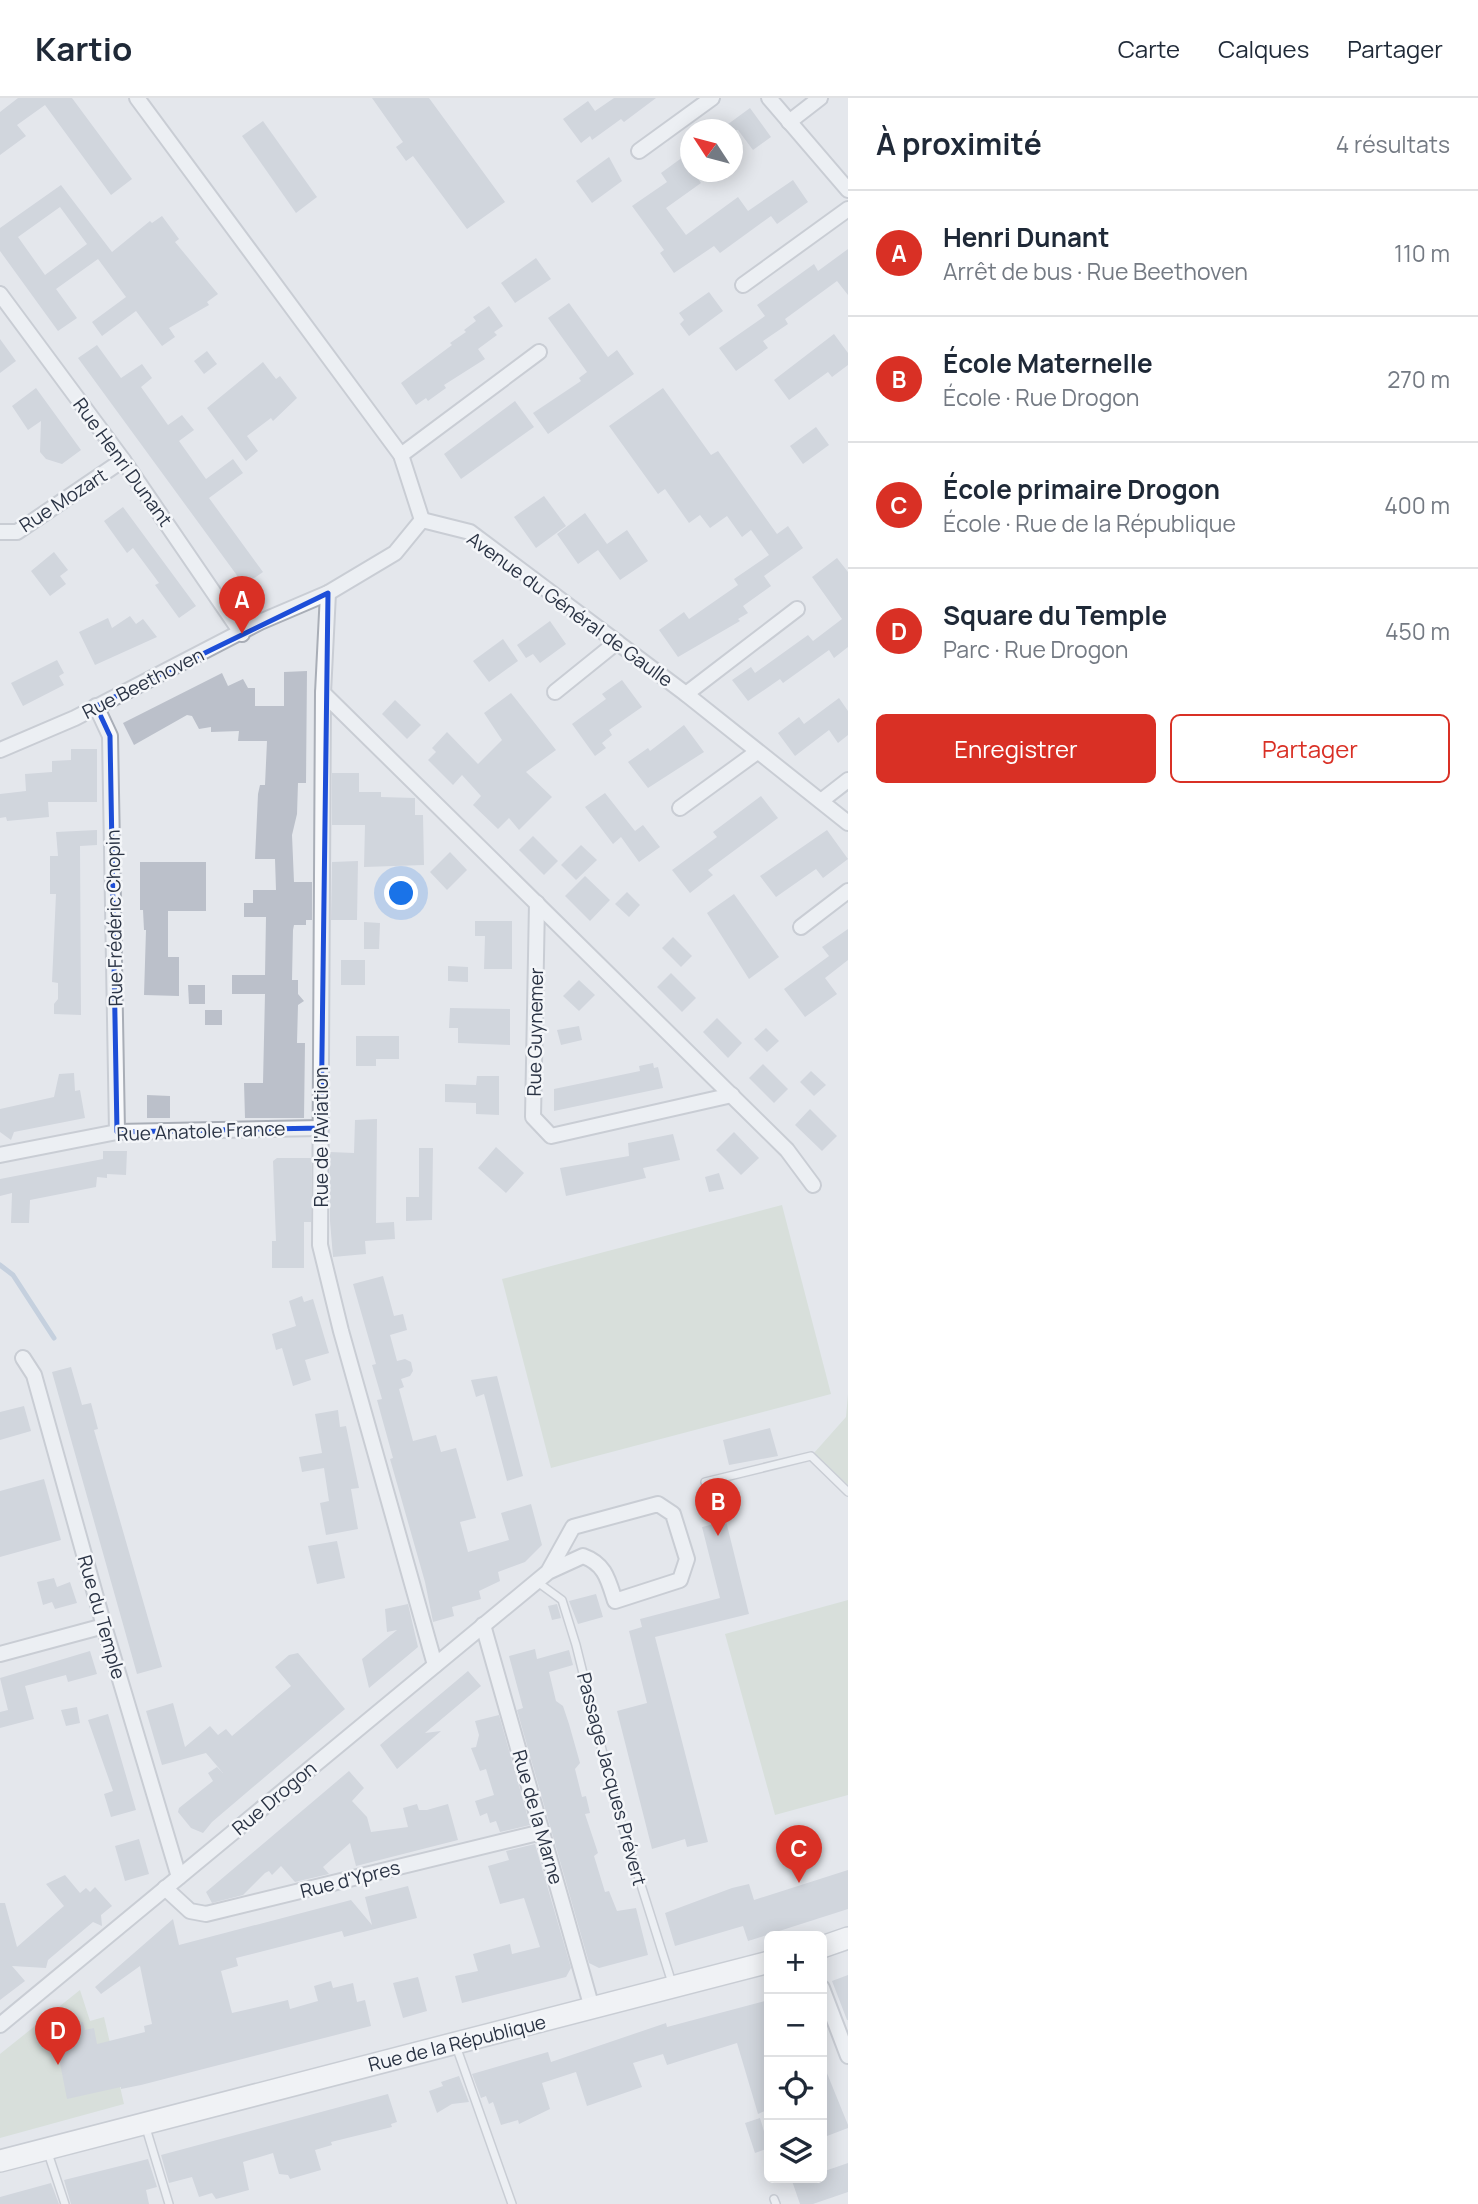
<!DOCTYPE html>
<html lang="fr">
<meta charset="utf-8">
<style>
body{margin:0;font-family:Manrope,sans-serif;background:#f2f2f3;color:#1f2937}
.controls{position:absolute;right:21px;bottom:21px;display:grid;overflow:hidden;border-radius:10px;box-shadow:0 4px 18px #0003}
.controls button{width:63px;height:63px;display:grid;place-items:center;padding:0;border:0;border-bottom:2px solid #e0e1e3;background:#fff;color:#1f2937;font:35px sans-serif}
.compass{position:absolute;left:680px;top:21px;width:63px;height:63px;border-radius:50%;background:#fff;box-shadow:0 4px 18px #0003;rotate:306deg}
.you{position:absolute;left:402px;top:796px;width:24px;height:24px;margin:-18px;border:5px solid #fff;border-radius:50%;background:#1a73e8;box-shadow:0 0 0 10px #1a73e833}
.badge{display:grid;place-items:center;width:46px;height:46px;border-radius:50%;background:#d93025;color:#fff;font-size:23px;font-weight:700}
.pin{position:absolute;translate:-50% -58px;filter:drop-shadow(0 2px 4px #0008)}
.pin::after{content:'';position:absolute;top:37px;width:24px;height:21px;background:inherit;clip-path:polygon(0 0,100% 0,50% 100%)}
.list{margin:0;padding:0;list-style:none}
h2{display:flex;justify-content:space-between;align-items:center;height:91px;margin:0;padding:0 28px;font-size:30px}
h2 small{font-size:23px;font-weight:400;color:#747a83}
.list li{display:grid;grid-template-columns:46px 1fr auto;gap:21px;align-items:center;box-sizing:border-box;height:126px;padding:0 28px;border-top:2px solid #e0e1e3}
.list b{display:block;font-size:26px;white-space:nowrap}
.list p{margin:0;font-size:23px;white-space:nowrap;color:#747a83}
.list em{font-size:23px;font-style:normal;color:#747a83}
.actions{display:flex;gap:14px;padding:21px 28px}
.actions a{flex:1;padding:16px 0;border:2px solid #d93025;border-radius:10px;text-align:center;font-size:24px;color:#d93025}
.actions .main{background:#d93025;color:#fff}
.icon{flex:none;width:38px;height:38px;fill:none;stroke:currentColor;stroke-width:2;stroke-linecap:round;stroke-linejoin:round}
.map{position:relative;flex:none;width:848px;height:2106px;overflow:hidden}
header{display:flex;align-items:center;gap:42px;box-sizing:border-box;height:98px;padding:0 35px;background:#fff;border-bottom:2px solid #e0e1e3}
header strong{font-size:33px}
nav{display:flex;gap:38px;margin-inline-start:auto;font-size:24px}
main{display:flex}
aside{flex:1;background:#fff}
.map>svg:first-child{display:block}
.green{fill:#c9d6c5}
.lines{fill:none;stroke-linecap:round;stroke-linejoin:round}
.stream{stroke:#9fb4cc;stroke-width:5}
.building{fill:#bbc0ca;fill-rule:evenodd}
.lane-casing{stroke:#a9aeb7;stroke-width:10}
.street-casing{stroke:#a9aeb7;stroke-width:18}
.secondary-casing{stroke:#a9aeb7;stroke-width:24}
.lane{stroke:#f7f8fa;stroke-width:7}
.street{stroke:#f7f8fa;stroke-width:14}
.secondary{stroke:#fff;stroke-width:21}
.marked{fill:none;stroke:#1d4ed8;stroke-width:5;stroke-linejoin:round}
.labels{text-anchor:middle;stroke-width:5;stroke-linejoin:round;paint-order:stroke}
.street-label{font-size:19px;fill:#2b3445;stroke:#f4f6f9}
</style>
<header>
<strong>Kartio</strong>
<nav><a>Carte</a><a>Calques</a><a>Partager</a></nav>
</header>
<main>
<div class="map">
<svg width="848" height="2106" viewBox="0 0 848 2106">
<rect width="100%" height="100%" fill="#e4e7ec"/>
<g class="green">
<polygon points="782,1107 831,1296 551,1370 502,1181"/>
<polygon points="848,1296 848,1387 814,1355 846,1319"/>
<polygon points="848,1502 848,1697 775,1717 725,1536"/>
<polygon points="80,1892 90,1923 104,1919 124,2006 0,2040 0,1956"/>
</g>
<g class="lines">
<polyline class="stream" points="0,1167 13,1177 54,1240"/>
</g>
<g class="building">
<polygon points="18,0 72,0 132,81 111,97 45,7 17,27 26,38 0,57 0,14"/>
<polygon points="372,0 429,0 505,104 467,131 413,58 406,63 396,49 403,44"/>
<polygon points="614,0 656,0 624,24 621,21 592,42 590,38 581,45 563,21 588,3 595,13"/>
<polygon points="750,10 771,39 753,52 738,32 720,32"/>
<polygon points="263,23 317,99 296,115 242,38"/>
<polygon points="609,59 622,83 592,105 576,83"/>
<polygon points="683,59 701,85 666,110 686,137 738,99 748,113 793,82 808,104 777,126 771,118 720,155 714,148 674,175 660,155 664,152 632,108 667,84 661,75"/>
<path d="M61 87 112 154 150 123 152 125 162 118 179 141 175 144 218 196 207 204 209 207 169 230 175 239 162 248 136 213 102 238 92 224 126 199 98 161 56 191 77 220 58 233 0 153V130ZM60 109 87 146 45 177 18 139Z"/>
<polygon points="848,151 848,197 837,183 785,221 788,226 763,243 768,250 736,273 719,250 765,218 757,207 814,166 818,173"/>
<polygon points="536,160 551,181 515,205 501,185"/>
<polygon points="709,194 723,213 689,238 680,226 684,222 679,215"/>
<polygon points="569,205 608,259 617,252 634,276 548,336 533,315 581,283 579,280 587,274 548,220"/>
<polygon points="489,208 503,228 494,234 497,237 478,251 485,261 444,287 446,290 428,303 426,300 416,307 401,285 452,247 450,245 466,234 464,232 476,223 473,219"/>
<polygon points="834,236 848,255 848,267 832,279 828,274 789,302 774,282"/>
<polygon points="0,241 16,263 0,275"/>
<polygon points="97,247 121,280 142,266 152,280 141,289 168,327 182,317 194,332 179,343 206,381 233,361 243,375 209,400 263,474 244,487 78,260"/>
<polygon points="207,253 217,266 204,276 194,263"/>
<polygon points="263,264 276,281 280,278 297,300 273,323 271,320 247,338 258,353 246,363 207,310"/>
<polygon points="36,290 81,352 62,366 46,361 40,354 41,323 28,332 12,308"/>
<polygon points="663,290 711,357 718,353 777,436 788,428 803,450 764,478 771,488 743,508 748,515 738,521 740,523 678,559 659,532 684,514 689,521 738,487 734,481 769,457 751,432 742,439 727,418 710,430 700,417 689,425 665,391 658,396 609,328"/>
<polygon points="515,303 534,329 461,381 444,356"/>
<polygon points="816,329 829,347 803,366 790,348"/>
<polygon points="544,398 566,428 536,450 514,419"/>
<polygon points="123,409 196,508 179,520 155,487 159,485 133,450 127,455 104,423"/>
<polygon points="585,415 607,446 627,432 648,463 620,482 598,452 578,466 557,436"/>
<polygon points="54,454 68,472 60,478 66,486 50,498 31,473"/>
<polygon points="837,460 848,474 848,549 834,560 829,552 783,585 780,581 748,603 732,582 751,569 755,575 808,537 813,543 842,521 812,479"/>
<polygon points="130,518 136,526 143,521 157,539 95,567 79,534 108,520 112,530"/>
<polygon points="550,523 566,546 540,565 533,556 526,560 517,547"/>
<polygon points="503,541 518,563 489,584 473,563"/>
<polygon points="57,562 64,575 59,578 64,587 23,608 11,585"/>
<polygon points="307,573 306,685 298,685 297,716 292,737 294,784 312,784 312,822 306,822 306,827 294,827 293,832 292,882 298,882 298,896 304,903 298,907 297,945 305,945 304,1020 245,1020 244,985 263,985 265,896 232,896 232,877 265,877 266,819 244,819 244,805 253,805 253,792 276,792 275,761 255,761 258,696 260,687 265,687 267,643 238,643 239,633 211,634 211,629 199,631 192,618 187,617 134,647 123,625 222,575 228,588 243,581 248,590 255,590 255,608 284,608 284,574"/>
<polygon points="622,582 642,609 609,632 612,637 602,645 606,650 595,658 572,626 606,601 602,596"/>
<polygon points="511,595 556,652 526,674 552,699 519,732 509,720 498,731 473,707 481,698 462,677 453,687 428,662 436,654 432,650 447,634 478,666 502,642 484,615"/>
<polygon points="839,600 848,613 848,637 838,645 829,632 795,658 778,635 799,619 804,626"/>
<polygon points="395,602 421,627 407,641 382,616"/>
<polygon points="684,627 704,654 648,690 628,664 648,650 650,653"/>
<polygon points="71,651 97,651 97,704 48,704 49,719 7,723 6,719 0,720 0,696 26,693 25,676 52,674 52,663 71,662"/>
<polygon points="332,675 359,675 359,694 381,694 381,699 415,700 415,717 423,717 424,767 364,769 365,727 332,727"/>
<polygon points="605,695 635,733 643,727 660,749 639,764 621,739 613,746 585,709"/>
<polygon points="761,698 778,720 708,772 713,777 690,795 672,772 717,739 713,734"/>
<polygon points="97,732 97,747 80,748 81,917 54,916 54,906 58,901 58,885 52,884 56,796 50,796 50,758 58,758 56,734"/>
<polygon points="827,732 848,761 823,780 816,771 776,799 760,778"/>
<polygon points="533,738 558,763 544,777 519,752"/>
<polygon points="581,747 597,762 576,782 561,767"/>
<polygon points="450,754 467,772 447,792 430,774"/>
<polygon points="358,763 357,822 331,822 332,764"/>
<polygon points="140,764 206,764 206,813 168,813 168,859 179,859 179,898 144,897 146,832 144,832 143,812 140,812"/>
<polygon points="585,778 610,802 590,823 565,798"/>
<polygon points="627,794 640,807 629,819 615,806"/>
<polygon points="734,796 779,859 749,881 707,815"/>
<polygon points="475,823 512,823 512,871 484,871 485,838 475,838"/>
<polygon points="364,824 380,825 379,851 364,851"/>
<polygon points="848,831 848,862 825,880 837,896 805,919 784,891 829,858 822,849"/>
<polygon points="673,839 692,858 681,869 662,850"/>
<rect x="341" y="862" width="24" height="25"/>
<polygon points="448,868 468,869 468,884 448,883"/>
<polygon points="671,875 696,900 682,914 657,889"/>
<polygon points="579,882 595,897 579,913 563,898"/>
<polygon points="188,887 205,887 205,906 189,906"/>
<polygon points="450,910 510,911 510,947 458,945 458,930 449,930"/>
<rect x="205" y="912" width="17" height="15"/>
<polygon points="717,920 742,945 728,960 703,934"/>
<polygon points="579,928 582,942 561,947 557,932"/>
<polygon points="766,930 779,943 767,954 754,941"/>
<polygon points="356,938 399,938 399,961 376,961 376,968 356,968"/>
<polygon points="653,965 654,970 658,969 663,990 554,1013 554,991 640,973 639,968"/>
<polygon points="763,966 788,991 774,1005 749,980"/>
<polygon points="811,973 826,987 814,998 800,984"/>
<polygon points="74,975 75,993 80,992 85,1020 14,1034 11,1042 0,1034 0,1011 54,999 59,976"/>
<polygon points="477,978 499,978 499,1017 476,1016 476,1005 445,1004 445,986 476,987"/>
<polygon points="147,997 170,998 170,1020 147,1020"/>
<polygon points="810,1011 837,1038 822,1053 795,1027"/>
<polygon points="377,1021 376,1125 394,1124 395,1141 365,1143 366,1156 333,1159 330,1123 330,1054 354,1055 355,1022"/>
<polygon points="734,1034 759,1060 741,1077 716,1052"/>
<polygon points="673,1036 680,1062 643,1070 646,1080 566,1098 560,1070 629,1058 628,1045"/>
<polygon points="496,1049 524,1075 506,1095 478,1070"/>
<polygon points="419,1050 433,1050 432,1122 406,1123 406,1099 419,1099"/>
<polygon points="103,1053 127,1053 126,1077 107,1076 107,1080 97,1079 96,1089 30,1102 29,1125 11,1125 12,1095 0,1098 0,1081 103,1061"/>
<polygon points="277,1060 311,1060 311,1124 304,1124 304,1170 272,1170 272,1143 276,1143 273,1063"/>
<polygon points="719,1075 724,1091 709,1094 705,1079"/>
<polygon points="383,1178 394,1218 403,1216 407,1232 390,1237 397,1263 405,1261 411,1264 413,1273 410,1278 401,1281 404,1289 399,1291 413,1343 436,1337 441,1354 456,1350 476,1420 460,1424 468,1454 509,1442 501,1415 531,1406 542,1447 525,1464 498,1474 500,1483 479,1493 481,1501 452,1509 454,1518 433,1524 425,1484 390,1361 393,1360 377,1302 382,1301 372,1267 376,1266 353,1186"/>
<polygon points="302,1198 304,1204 313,1201 329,1255 305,1262 311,1282 293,1288 282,1250 276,1252 272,1236 296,1228 289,1203"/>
<polygon points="71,1269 82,1307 91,1305 98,1331 94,1332 162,1569 137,1576 52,1274"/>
<polygon points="497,1278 523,1378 507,1383 484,1296 476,1299 471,1282"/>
<polygon points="24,1308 31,1333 0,1342 0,1314"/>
<polygon points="338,1312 340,1329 346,1328 359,1390 351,1391 358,1431 326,1437 320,1405 329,1403 324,1370 302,1374 299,1359 322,1355 315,1316"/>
<polygon points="770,1330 778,1358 729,1367 723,1342"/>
<polygon points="44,1381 61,1442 0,1459 0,1393"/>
<polygon points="726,1423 749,1516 655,1539 708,1744 687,1749 685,1741 652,1751 617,1613 647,1605 629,1533 642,1529 640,1521 720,1500 702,1429"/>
<polygon points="337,1443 345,1480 317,1486 308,1448"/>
<polygon points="54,1480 57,1489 70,1484 77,1505 55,1511 52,1504 43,1507 37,1484"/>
<polygon points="596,1496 603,1519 578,1526 569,1503"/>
<polygon points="408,1506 418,1549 369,1590 362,1561 397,1532 387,1534 385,1511"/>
<polygon points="557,1506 561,1520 552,1522 548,1508"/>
<polygon points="535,1551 537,1561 569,1552 573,1567 549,1574 556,1603 563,1608 569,1626 580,1665 575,1671 582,1699 586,1698 590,1715 585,1716 598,1755 594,1758 605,1794 609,1793 617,1813 636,1810 648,1857 599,1870 589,1865 517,1612 523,1610 509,1558"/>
<polygon points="90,1553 97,1576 68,1584 66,1577 25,1588 34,1621 0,1630 0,1614 8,1612 0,1580"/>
<polygon points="298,1555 345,1611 212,1724 203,1735 191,1730 178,1714 179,1710 213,1683 208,1675 217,1669 223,1675 206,1655 162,1667 146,1613 173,1605 185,1649 210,1628 218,1637 226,1631 232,1638 291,1588 275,1569 289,1557"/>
<polygon points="468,1573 481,1588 425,1635 441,1633 397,1671 380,1647"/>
<polygon points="77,1609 80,1625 66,1628 61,1612"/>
<polygon points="108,1616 136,1712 111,1719 104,1696 113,1693 88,1622"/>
<polygon points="499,1617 530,1727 500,1734 496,1723 490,1725 487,1715 480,1718 475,1703 494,1697 486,1671 480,1673 471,1650 476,1649 479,1637 475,1623"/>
<polygon points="349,1673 364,1690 352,1703 367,1719 371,1734 408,1729 403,1710 417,1706 419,1712 427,1712 448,1706 458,1742 356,1768 350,1745 323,1769 329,1776 295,1784 281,1768 272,1777 269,1773 265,1775 243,1797 212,1805 206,1794"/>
<polygon points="139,1741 149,1776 125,1783 115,1748"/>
<polygon points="535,1746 571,1870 566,1879 462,1905 455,1878 478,1873 473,1856 510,1846 512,1856 540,1849 524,1800 500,1806 488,1768 509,1762 506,1753"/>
<polygon points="848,1772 848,1811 748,1843 743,1828 675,1848 665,1815 732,1790 749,1786 754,1802"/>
<polygon points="65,1777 80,1795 86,1790 90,1794 95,1789 112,1808 101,1817 102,1828 93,1824 48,1862 46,1870 12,1868 25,1883 0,1902 0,1805 5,1805 17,1849 64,1808 46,1786"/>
<polygon points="408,1788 417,1820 344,1839 342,1833 236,1860 238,1868 221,1873 232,1915 288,1902 290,1911 318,1903 314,1888 331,1883 333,1890 353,1885 357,1904 365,1902 371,1928 141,1987 121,1991 121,1989 67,2001 55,1940 63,1938 61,1929 83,1924 85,1932 94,1930 97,1946 145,1934 144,1928 152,1926 140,1868 101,1896 95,1889 173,1821 179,1847 351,1802 372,1827 365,1799"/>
<polygon points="848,1877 848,1922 847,1922 832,1883"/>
<polygon points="418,1879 427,1913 403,1920 393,1885"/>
<polygon points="769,1902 769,2011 758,2016 737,1945 667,1967 663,1956 633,1965 642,1989 587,2008 576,1974 542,1985 550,2011 519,2026 518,2022 501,2027 493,2004 489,2006 486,1998 481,2000 472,1976 548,1954 551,1964 666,1925 667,1929"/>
<polygon points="822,1963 848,2027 848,2030 827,2038 822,2026"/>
<polygon points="459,1978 469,2004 452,2006 437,2015 429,1993 443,1988 441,1984"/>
<polygon points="388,1996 397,2024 391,2026 392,2029 331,2044 332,2047 315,2052 321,2072 290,2081 288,2077 279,2076 273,2055 243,2064 249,2092 216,2101 212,2095 199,2099 192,2079 169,2085 161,2057"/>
<polygon points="760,2020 769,2050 755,2055 745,2025"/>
<polygon points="148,2061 157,2089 146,2092 149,2106 71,2106 64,2082"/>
<polygon points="848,2065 848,2094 813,2106 800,2106 791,2080 822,2080 822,2074"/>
<polygon points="51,2085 59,2106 0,2106 0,2099"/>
</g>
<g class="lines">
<g class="lane-casing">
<g id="lane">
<polyline points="705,1384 811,1358 848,1394"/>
<polyline points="536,1483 562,1502 576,1547 616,1708 672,1885"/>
<polyline points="456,1948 512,2106"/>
<polyline points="146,2030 169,2106"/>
<polyline points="48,2055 65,2106"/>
<polyline points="774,2101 776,2106"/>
</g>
</g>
<g class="street-casing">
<g id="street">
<polyline points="137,0 401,357 422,422"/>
<polyline points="769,0 848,92"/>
<polyline points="789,24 820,0"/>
<polyline points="639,53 712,0"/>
<polyline points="743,187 848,111"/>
<polyline points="0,196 123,362 242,536"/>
<polyline points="401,357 539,254"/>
<polyline points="422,422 470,434 686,596 848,725"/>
<polyline points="0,434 17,434 123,362"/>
<polyline points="328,495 323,595 320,1147 341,1233 435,1567"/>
<polyline points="555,594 617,544"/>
<polyline points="323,595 787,1052 813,1087"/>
<polyline points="686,596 797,511"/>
<polyline points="96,608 110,638 117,1034"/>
<polyline points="0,652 75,620 260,524 328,495 395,455 422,422"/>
<polyline points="821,703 848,682"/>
<polyline points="680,710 757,654"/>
<polyline points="537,805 533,1019 551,1038 732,997"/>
<polyline points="801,829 848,793"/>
<polyline points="0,1057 117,1034 321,1030"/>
<polyline points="23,1260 34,1277 104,1528 179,1779"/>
<polyline points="483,1527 592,1910"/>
<polyline points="0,1556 104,1528"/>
<polyline points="165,1790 190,1813 206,1816 542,1734"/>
<polyline points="822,1890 848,1958"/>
<path d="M0 1927 548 1474 583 1458C605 1466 608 1481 615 1503L680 1482 687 1461 673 1416 658 1406 573 1429 548 1474"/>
</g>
</g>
<g class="secondary-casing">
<g id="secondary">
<polyline points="822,1849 848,1840"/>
<polyline points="0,2063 769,1864"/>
</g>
</g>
<use href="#lane" class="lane"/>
<use href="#street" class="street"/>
<use href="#secondary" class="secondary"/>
</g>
<path d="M0 0H848V2106H0ZM328 495 321 1030 117 1034 110 638 96 608Z" fill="#e4e7ec" fill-opacity=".55" fill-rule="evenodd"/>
<path class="marked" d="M328 495 321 1030 117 1034 110 638 96 608Z"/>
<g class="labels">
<g class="street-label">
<text transform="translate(123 364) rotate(54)" y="7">Rue Henri Dunant</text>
<text transform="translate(63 402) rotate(-33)" y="7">Rue Mozart</text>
<text transform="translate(570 511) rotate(36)" y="7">Avenue du Général de Gaulle</text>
<text transform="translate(143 585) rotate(-27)" y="7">Rue Beethoven</text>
<text transform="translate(114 820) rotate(-91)" y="7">Rue Frédéric Chopin</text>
<text transform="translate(535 934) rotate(-89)" y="7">Rue Guynemer</text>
<text transform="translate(201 1033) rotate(-2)" y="7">Rue Anatole France</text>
<text transform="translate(321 1039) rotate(-90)" y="7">Rue de l'Aviation</text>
<text transform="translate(102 1519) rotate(74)" y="7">Rue du Temple</text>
<text transform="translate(612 1681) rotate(75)" y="7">Passage Jacques Prévert</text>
<text transform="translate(274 1700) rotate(-40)" y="7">Rue Drogon</text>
<text transform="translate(538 1719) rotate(74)" y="7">Rue de la Marne</text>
<text transform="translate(350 1781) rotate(-14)" y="7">Rue d'Ypres</text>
<text transform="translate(457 1945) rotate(-14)" y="7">Rue de la République</text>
</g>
</g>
</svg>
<div class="controls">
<button>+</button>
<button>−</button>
<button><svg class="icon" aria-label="locate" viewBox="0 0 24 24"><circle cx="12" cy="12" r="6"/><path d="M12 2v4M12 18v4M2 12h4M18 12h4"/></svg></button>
<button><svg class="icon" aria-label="layers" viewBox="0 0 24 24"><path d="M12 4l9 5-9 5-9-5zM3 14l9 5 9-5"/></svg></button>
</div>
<svg class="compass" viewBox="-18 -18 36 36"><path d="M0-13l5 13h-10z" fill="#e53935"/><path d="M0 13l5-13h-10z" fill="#747a83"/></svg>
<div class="you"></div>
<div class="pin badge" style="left:242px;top:536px">A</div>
<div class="pin badge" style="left:718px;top:1438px">B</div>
<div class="pin badge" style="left:799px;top:1785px">C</div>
<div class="pin badge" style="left:58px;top:1967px">D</div>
</div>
<aside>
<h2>À proximité<small>4 résultats</small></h2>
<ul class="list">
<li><span class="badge">A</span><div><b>Henri Dunant</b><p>Arrêt de bus · Rue Beethoven</p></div><em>110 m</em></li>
<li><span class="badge">B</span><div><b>École Maternelle</b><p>École · Rue Drogon</p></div><em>270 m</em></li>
<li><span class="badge">C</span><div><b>École primaire Drogon</b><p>École · Rue de la République</p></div><em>400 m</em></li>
<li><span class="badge">D</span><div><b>Square du Temple</b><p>Parc · Rue Drogon</p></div><em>450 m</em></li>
</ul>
<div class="actions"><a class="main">Enregistrer</a><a>Partager</a></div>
</aside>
</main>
